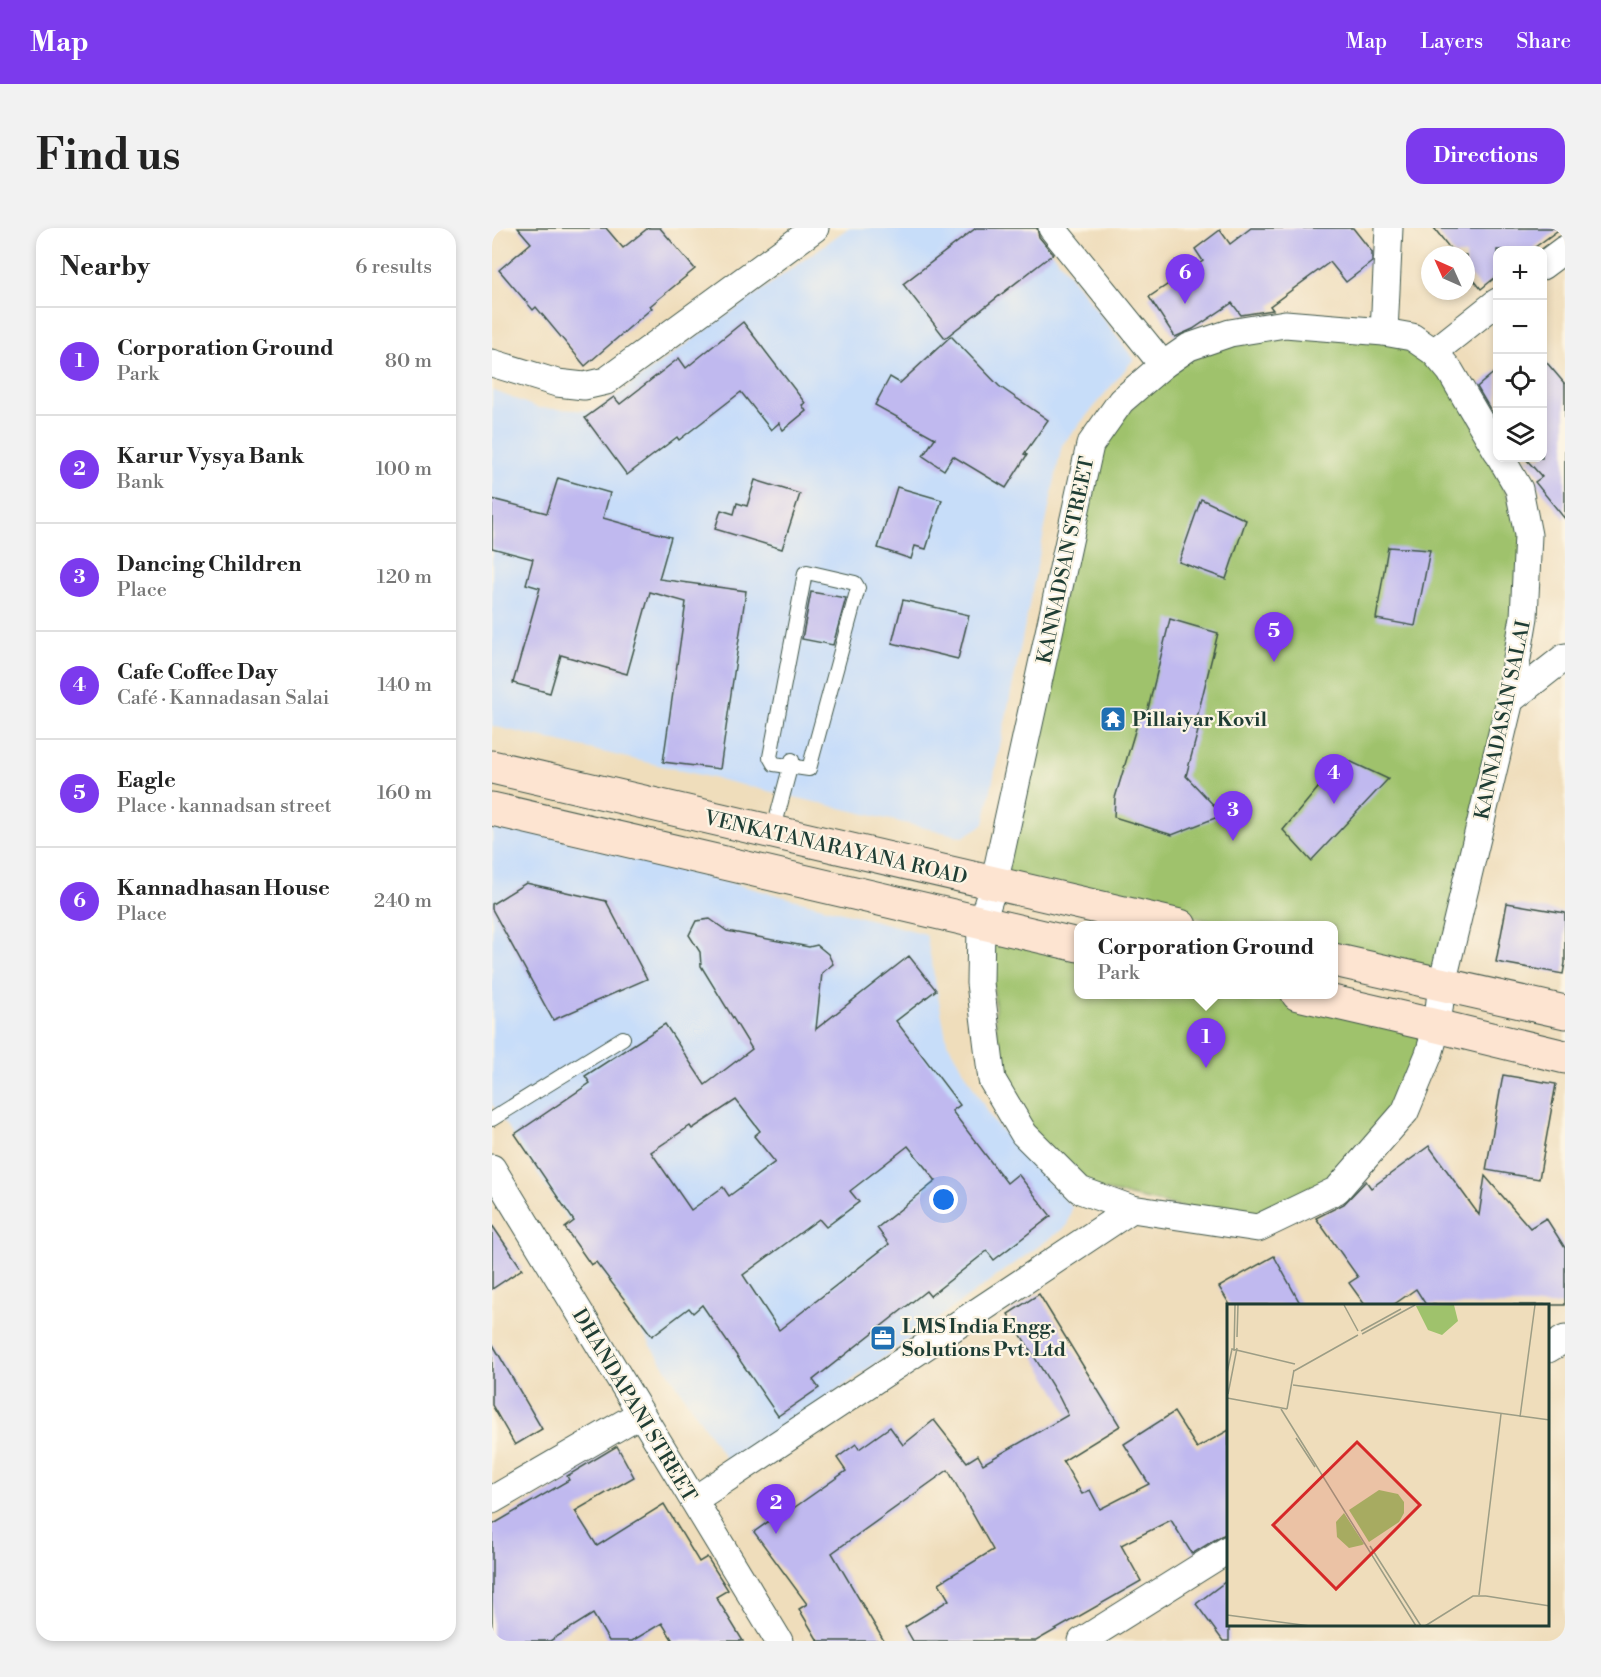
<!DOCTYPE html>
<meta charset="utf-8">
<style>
body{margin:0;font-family:"Libre Bodoni",serif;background:#f2f2f2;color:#222}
.controls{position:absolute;right:18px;top:18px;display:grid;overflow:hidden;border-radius:12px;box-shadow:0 3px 9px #0003}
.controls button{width:54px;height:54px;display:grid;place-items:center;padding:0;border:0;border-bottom:2px solid #e0e0e0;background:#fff;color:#222;font:30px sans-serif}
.compass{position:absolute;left:929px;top:18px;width:54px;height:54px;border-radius:50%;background:#fff;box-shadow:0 3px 9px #0003;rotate:315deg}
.you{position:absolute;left:452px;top:972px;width:21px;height:21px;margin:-15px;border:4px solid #fff;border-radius:50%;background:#1a73e8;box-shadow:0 0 0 9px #1a73e833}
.badge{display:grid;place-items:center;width:39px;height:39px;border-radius:50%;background:#7c3aed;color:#fff;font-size:20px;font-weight:700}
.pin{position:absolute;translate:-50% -50px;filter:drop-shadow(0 2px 3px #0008)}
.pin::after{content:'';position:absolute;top:32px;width:21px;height:18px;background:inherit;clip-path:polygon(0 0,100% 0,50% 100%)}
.popup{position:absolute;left:582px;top:693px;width:264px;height:78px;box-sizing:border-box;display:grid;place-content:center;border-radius:12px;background:#fff;filter:drop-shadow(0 2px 4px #0005);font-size:20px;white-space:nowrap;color:#767676}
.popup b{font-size:22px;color:#222}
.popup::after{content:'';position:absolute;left:50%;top:100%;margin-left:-12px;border:12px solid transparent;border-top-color:#fff}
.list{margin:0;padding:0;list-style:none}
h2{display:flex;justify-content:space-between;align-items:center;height:78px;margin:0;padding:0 24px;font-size:26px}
h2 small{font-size:20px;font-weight:400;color:#767676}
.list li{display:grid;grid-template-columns:39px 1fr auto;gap:18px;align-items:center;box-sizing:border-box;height:108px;padding:0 24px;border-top:2px solid #e0e0e0}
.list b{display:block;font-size:22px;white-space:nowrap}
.list p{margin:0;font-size:20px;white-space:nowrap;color:#767676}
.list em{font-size:20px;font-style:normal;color:#767676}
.icon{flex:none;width:33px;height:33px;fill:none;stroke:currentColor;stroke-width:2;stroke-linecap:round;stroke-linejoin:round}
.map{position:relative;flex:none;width:1073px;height:1413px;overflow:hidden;border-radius:18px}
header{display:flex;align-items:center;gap:36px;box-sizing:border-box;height:84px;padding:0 30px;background:#7c3aed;color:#fff}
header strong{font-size:28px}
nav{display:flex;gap:33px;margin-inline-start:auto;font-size:21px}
.intro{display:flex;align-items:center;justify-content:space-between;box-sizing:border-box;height:144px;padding:0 36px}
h1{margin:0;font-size:42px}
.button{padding:15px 27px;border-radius:18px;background:#7c3aed;color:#fff;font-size:21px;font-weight:700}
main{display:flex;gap:36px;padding:0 36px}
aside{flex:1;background:#fff;border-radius:18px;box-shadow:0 3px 9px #0003}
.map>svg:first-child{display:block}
.built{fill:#c7ddf9}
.green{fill:#9fc26c;stroke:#5f8050;stroke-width:1.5}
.building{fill:#c0b9ef;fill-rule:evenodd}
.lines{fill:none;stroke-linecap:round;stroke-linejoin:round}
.service-casing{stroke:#3e5548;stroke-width:16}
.minor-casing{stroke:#3e5548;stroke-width:29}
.secondary-casing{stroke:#3e5548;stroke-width:35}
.service{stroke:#fff;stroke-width:14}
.minor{stroke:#fff;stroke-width:27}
.secondary{stroke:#fde4d1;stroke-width:33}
.labels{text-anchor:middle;stroke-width:4.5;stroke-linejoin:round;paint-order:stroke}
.street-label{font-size:20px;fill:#1f3d34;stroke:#fcf5e5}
.poi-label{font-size:20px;font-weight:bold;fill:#1f3d34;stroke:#fcf5e5;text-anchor:start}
.inset-road{fill:none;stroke:#9c9d85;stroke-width:1.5}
.view{fill:#d62828;fill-opacity:0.15;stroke:#d62828;stroke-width:3}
.inset-edge{fill:none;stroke:#1f3d34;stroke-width:3}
</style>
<header>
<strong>Map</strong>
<nav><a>Map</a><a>Layers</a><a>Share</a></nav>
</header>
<div class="intro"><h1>Find us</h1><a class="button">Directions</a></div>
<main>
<aside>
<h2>Nearby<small>6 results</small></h2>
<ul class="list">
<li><span class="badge">1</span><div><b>Corporation Ground</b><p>Park</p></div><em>80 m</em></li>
<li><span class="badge">2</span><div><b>Karur Vysya Bank</b><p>Bank</p></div><em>100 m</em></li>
<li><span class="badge">3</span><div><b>Dancing Children</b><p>Place</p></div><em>120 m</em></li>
<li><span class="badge">4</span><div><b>Cafe Coffee Day</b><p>Café · Kannadasan Salai</p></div><em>140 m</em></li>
<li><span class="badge">5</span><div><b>Eagle</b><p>Place · kannadsan street</p></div><em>160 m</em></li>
<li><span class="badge">6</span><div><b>Kannadhasan House</b><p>Place</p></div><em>240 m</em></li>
</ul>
</aside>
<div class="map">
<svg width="1073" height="1413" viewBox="0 0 1073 1413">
<rect width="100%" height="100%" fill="#fcf5e5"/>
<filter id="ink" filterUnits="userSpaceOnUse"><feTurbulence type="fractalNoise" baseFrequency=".0167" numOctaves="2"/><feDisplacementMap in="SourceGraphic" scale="12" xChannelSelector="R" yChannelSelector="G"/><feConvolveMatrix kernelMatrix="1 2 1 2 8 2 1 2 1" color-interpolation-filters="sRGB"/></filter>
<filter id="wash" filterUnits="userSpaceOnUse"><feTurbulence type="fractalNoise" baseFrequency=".008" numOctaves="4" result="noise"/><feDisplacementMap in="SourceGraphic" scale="24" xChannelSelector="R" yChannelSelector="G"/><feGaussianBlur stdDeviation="1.35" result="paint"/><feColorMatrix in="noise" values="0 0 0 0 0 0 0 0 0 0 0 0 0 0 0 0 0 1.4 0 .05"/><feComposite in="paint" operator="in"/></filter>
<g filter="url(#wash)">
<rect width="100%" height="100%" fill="#efddbb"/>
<g class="built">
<polygon points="356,0 542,0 642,131 570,217 492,596 471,609 0,498 0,162 46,180 102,183"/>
<polygon points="0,592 434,706 455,814 501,893 580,979 575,998 239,1239 0,876"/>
</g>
<g class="green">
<polygon points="797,91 913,104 954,138 1037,314 1012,488 946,744 842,721 842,698 738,697 510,647 604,220 675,141"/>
<polygon points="498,703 586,722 586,766 795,767 929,795 927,828 904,883 839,959 763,995 592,958 539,904 508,853"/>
</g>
<g id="blocks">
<g class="building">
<polygon points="26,0 114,0 131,20 156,0 168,0 203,41 158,78 160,80 93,138 44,79 41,82 7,42 39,15"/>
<polygon points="484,0 545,0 547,9 561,26 453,110 411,56"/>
<polygon points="759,0 861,0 880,24 880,34 854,54 838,34 778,78 781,82 749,87 740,75 701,101 683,109 657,69 711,33 703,21 728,2 738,16"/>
<polygon points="942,0 1069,0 1039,22 1005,22 1005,48 989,61 974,42 974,27 963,27"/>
<polygon points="251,94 313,175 310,177 314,183 291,202 287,195 279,202 249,164 187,212 185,209 135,247 93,190 122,169 128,176 187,130 194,140"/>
<polygon points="459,108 507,158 556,192 532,226 535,227 514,260 461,228 452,242 431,228 443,210 383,177 398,149 408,155"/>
<polygon points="1050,129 1073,156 1073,291 1043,254 1050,249 1033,230 1050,230"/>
<polygon points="1005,142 1005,193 985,159"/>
<polygon points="66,250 118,265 111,290 179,309 167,351 254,363 228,541 171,534 194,374 158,364 135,446 69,427 58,465 21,455 48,360 34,356 41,331 0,320 0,271 55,285"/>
<polygon points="263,252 308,266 290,321 223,301 229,282 242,286 245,275 255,278"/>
<polygon points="405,259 450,272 434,321 423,318 419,331 386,320"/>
<polygon points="709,271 754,292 734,351 687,334"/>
<polygon points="896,319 938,322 923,398 884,391"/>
<polygon points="319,364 354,370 341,417 310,411"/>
<polygon points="411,372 477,387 466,431 400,415"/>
<polygon points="678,391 726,405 702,502 706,503 694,548 731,587 680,607 622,589 623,570 649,483 655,485"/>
<polygon points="851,530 896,551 819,633 791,602"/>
<polygon points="34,655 114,673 155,751 61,792 0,681 0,676"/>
<polygon points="1015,675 1073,685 1073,735 1071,746 1004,734"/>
<path d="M218 691 235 703 317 719 325 717 336 726 341 736 330 745 324 801 417 728 444 762 404 793 468 877 460 883 515 955 526 946 559 988 502 1032 495 1023 438 1068 434 1063 321 1152 327 1160 286 1188 210 1077 201 1085 197 1080 160 1108 104 1034 99 1037 73 1000 82 993 23 906 98 855 93 848 173 796 213 857 260 821 209 738 208 724 197 707 204 693ZM244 872 268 903 262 908 283 934 237 968 231 959 199 982 159 924 198 898 200 901ZM416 918 444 953 385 1000 397 1016 287 1102 251 1047 327 991 334 999 367 974 358 963Z"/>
<polygon points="1011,847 1064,856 1047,951 994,942"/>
<polygon points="937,918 987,987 993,948 1038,1000 1054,990 1073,1020 1073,1077 934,1077 924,1061 901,1077 873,1077 857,1055 866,1049 824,990 852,976 874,953 879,960"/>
<polygon points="0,997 30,1041 0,1061"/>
<polygon points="782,1028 809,1077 738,1077 727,1059"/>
<polygon points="547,1066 628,1198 571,1233 590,1266 598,1262 608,1281 657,1256 632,1216 682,1184 705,1220 737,1202 737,1305 729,1308 700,1326 679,1292 629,1317 649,1353 544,1413 421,1413 413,1399 457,1372 447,1355 501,1322 456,1242 340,1325 392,1413 326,1413 307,1381 315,1376 262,1304 294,1281 296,1284 354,1243 345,1230 364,1216 367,1221 398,1199 411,1217 442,1192 475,1234 486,1227 491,1236 576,1187 567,1169 516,1086"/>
<polygon points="0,1115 50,1201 23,1217 0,1177"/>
<polygon points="125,1218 142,1249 83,1283 105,1318 172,1276 207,1334 215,1329 236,1362 224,1369 251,1413 181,1413 170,1395 140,1413 117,1413 101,1386 58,1413 0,1413 0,1297 77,1252 75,1248"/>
<polygon points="737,1351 737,1413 731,1413 704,1376"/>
</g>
</g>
</g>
<g filter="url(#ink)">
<use href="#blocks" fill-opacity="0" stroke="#3e5548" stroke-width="1.5"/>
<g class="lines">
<g class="service-casing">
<g id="service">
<polygon points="315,344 363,355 366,360 317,541 282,536 278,529 313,345"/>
<polyline points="281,604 300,532"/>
<polyline points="0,891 131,810"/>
</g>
</g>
<g class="minor-casing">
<g id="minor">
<polyline points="560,0 671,137 629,173 598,217 502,656 489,696 488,755 500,852 532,906 588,962 640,981 766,1000 845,962 913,884 937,826 945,798 950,756 1018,472 1032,389 1036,307 1027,261 1009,230"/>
<polyline points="1050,38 1073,21"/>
<polyline points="892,104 897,0"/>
<polyline points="942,124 1005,74"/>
<polyline points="0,135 65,155 92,158 114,153 323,0"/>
<polyline points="671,137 697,119 738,105 793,96 892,104 920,109 942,124 958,143 1005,223"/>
<polyline points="1018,472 1073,429"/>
<polyline points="0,940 287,1413"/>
<polyline points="1056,1121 1073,1111"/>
<polyline points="0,1272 148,1186"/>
<polyline points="202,1272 640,981"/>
<polyline points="590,1413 737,1321"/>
</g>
</g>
<g class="secondary-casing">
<g id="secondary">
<polyline points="0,539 688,698"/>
<polyline points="0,581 586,717"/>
<polyline points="842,732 1073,784"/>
<polyline points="806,766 945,798 1073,829"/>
</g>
</g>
<use href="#service" class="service"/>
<use href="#minor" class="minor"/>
<use href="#secondary" class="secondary"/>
</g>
</g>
<defs>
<g id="temple-square" transform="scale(1.35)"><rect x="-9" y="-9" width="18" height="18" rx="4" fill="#1f6fb2" stroke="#fcf5e5"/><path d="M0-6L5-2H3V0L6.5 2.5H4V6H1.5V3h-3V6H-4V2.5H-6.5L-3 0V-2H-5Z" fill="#fff"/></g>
<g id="office-square" transform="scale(1.35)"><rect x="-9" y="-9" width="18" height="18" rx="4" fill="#1f6fb2" stroke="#fcf5e5"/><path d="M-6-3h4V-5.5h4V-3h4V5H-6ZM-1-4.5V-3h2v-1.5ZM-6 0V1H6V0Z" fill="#fff"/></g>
</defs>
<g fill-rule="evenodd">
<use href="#temple-square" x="621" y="491"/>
<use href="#office-square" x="391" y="1110"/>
</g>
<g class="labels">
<g class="street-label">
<text transform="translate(573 332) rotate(-78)" y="7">KANNADSAN STREET</text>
<text transform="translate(1010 492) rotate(-78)" y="7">KANNADASAN SALAI</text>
<text transform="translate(344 619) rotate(13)" y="7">VENKATANARAYANA ROAD</text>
<text transform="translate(143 1177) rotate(59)" y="7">DHANDAPANI STREET</text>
</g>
<g class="poi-label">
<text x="640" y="498">Pillaiyar Kovil</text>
<text x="410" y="1105">LMS India Engg.<tspan x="410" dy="23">Solutions Pvt. Ltd</tspan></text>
</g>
</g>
<g transform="translate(735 1076)">
<rect width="322" height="322" fill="#efddbb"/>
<path d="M227 1 231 17 215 31 201 26 189 2ZM152 186 171 190 177 198V209L172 218 142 238 122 206ZM117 209 137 240 135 241 122 244 110 233 109 218Z" fill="#9fc26c"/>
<path class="inset-road" d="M117 1 131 27M134 27 174 5M135 30 188 1M10 33 11 1M7 47 8 1M67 67 131 31M0 69 5 45 68 60M66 81 323 116M1 90 10 44M0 94 60 105M54 105 189 322M60 105 67 66M293 113 308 1M69 134 88 163M143 242 194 322M252 291 274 110M259 292 323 302M0 311 83 322M198 322 246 292H259"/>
<path class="view" d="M130 138 193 201 109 285 46 221Z"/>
<rect width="322" height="322" class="inset-edge"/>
</g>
</svg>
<div class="controls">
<button>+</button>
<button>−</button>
<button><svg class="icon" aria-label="locate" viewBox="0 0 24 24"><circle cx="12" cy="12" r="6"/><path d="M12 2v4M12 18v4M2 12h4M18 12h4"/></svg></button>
<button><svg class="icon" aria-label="layers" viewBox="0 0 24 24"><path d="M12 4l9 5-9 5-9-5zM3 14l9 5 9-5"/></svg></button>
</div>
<svg class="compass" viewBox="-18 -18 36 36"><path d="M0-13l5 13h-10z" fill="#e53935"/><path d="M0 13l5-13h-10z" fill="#767676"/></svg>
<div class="you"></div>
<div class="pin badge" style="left:714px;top:840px">1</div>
<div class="popup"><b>Corporation Ground</b>Park</div>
<div class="pin badge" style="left:284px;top:1306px">2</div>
<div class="pin badge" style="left:741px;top:613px">3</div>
<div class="pin badge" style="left:842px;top:576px">4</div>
<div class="pin badge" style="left:782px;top:434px">5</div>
<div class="pin badge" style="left:693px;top:76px">6</div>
</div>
</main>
